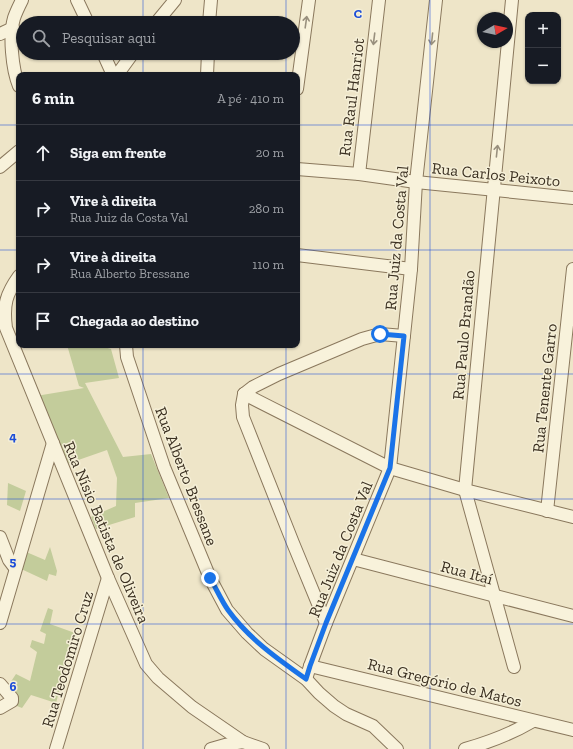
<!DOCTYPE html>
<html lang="pt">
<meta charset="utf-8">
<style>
body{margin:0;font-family:"Zilla Slab",serif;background:#20242c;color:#f1f3f6}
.controls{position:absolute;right:12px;top:12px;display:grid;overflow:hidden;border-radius:8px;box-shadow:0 1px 3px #0004}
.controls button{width:36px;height:36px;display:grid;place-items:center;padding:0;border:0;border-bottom:1px solid #363941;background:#171b24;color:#f1f3f6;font:20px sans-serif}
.compass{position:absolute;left:477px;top:12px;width:36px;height:36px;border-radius:50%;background:#171b24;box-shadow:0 1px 3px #0004;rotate:81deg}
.stop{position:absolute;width:12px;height:12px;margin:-9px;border:3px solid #1a73e8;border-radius:50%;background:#fff}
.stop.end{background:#1a73e8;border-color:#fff;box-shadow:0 1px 4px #0008}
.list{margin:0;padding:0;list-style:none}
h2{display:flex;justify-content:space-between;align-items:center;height:52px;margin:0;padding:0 16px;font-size:17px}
h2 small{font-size:13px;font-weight:400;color:#9ea1a6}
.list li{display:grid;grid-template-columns:26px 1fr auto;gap:12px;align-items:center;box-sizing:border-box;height:56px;padding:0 16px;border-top:1px solid #363941}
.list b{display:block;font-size:15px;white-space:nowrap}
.list p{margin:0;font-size:13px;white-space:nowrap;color:#9ea1a6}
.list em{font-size:13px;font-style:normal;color:#9ea1a6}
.icon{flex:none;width:22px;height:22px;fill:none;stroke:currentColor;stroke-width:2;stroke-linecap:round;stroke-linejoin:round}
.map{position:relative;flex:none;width:573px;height:749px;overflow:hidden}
.search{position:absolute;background:#171b24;box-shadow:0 1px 3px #0004;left:16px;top:16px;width:284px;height:44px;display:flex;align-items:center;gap:10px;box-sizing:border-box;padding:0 14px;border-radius:22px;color:#9ea1a6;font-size:15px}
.panel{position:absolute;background:#171b24;box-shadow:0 1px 3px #0004;left:16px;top:72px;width:284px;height:276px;border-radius:8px}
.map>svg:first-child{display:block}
.green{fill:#c3cc9b}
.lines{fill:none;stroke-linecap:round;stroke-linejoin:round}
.minor-casing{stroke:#8a785d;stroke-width:14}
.minor{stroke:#f8f2db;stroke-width:12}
.oneway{stroke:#99907e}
.route{stroke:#1a73e8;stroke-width:5}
.grid{fill:none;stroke:#1d4ed8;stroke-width:1;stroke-opacity:0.55}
.labels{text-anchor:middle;stroke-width:3;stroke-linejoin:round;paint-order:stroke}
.street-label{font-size:16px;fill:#3a2f20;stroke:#f5efd7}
.grid-label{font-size:13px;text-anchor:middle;font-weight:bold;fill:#1d4ed8;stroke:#f5efd7;stroke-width:3;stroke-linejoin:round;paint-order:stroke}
</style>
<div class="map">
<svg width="573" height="749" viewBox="0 0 573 749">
<rect width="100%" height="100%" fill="#eee5c8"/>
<g class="green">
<polygon points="67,345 97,345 111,349 119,378 85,383 123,457 151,454 169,498 135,503 135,517 96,529 91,517 116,506 117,478 107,450 64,465 36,396 84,388 79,386"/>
<polygon points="8,483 26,491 20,511 7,505"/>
<polygon points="50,547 57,571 56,576 49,574 47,581 19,568 24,551 45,560"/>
<polygon points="48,608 53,610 50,624 75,633 56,703 31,695 22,708 17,706 18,698 6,689 16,674 30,681 37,652 30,647 32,640 44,644 46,634 40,631"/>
</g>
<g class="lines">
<g class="minor-casing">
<g id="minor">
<polyline points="77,0 88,23"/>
<polyline points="512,0 465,490 514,667"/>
<polyline points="156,23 175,0"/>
<polyline points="209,23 211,0"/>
<polyline points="0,34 13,28"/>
<polyline points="103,53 113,75"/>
<polyline points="117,75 133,53"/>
<polyline points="207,75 208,53"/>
<path d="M19 86C12 69 9 35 14 18 16 12 19 6 22 0"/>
<polyline points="297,89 309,0"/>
<polyline points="0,167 19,151"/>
<polyline points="297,169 359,174 416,182 573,198"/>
<polyline points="359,174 379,0"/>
<polyline points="297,255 411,269"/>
<path d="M19 276C6 294 3 305 6 328L108 578 146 664 158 678 192 707 243 742 263 749"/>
<polyline points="126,345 127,357 164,467 210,578 227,610 247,633 264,649 306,679 319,693 334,706 346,714 373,726 397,749"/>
<polyline points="244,394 390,468 465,490 573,517"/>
<polyline points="244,394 242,405 243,417 293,543 326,623"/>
<polyline points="244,394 253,387 279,374 362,339 380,334 404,336"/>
<polyline points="547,511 573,269"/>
<polyline points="0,537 9,560 15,568"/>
<polyline points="353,559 573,616"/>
<polyline points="0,623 53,443"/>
<polyline points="310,666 573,730"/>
<polyline points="306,679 310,666 326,623 390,468 411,269 416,182 436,0"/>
<polyline points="0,684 12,698 12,701 0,708"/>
<polyline points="56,749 108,578"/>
<polyline points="211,749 225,745 243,742"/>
<path d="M465 749C490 742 511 734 533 721"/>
</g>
</g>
<use href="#minor" class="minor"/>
</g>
<defs><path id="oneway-shaft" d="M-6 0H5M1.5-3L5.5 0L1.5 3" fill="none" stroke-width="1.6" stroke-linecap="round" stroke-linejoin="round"/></defs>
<g class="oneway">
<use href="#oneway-shaft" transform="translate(306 22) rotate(-82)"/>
<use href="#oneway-shaft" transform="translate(374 39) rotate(97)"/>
<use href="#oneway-shaft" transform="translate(432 39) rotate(96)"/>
<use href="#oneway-shaft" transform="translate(497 151) rotate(-84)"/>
</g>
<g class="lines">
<path class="route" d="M210 578C216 588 221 600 228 610 249 639 278 659 306 679L310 666 326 623 390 468 404 336 380 334"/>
</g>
<path class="grid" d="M143 0V23M286 0V23M430 0V749M143 53V75M286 53V75M0 125H19M297 125H573M0 250H19M297 250H573M143 345V749M286 345V749M0 374H573M0 499H573M0 624H573"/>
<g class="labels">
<g class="street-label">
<text transform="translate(351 97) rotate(-83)" y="6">Rua Raul Hanriot</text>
<text transform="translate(496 174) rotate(6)" y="6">Rua Carlos Peixoto</text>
<text transform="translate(396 238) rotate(-85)" y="6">Rua Juiz da Costa Val</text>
<text transform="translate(463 335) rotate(-85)" y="6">Rua Paulo Brandão</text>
<text transform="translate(544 388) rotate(-84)" y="6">Rua Tenente Garro</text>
<text transform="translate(187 476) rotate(69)" y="6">Rua Alberto Bressane</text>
<text transform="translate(107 532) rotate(67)" y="6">Rua Nísio Batista de Oliveira</text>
<text transform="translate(340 549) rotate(-68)" y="6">Rua Juiz da Costa Val</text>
<text transform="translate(467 572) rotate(15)" y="6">Rua Itaí</text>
<text transform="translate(67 659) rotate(-73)" y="6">Rua Teodomiro Cruz</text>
<text transform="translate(445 682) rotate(14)" y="6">Rua Gregório de Matos</text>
</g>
</g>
<g class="grid-label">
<text x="358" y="18">C</text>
<text x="13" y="441">4</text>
<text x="13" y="566">5</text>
<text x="13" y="691">6</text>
</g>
</svg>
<div class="controls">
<button>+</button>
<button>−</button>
</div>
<svg class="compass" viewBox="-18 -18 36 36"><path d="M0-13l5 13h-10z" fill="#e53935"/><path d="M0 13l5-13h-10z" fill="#9ea1a6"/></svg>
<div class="stop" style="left:380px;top:334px"></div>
<div class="stop end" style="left:210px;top:578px"></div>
<div class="search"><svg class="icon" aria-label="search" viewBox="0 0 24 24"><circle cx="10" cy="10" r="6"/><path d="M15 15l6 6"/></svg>Pesquisar aqui</div>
<section class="panel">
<h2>6 min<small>A pé · 410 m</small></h2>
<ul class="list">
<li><svg class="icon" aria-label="ahead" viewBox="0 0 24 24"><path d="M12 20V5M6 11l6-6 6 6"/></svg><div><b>Siga em frente</b></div><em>20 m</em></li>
<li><svg class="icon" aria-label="right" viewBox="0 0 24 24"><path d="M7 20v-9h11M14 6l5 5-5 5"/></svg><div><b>Vire à direita</b><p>Rua Juiz da Costa Val</p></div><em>280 m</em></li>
<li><svg class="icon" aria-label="right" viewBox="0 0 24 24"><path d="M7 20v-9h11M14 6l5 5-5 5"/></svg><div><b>Vire à direita</b><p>Rua Alberto Bressane</p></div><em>110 m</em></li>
<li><svg class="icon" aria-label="arrive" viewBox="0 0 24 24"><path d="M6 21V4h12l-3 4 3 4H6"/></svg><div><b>Chegada ao destino</b></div></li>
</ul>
</section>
</div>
